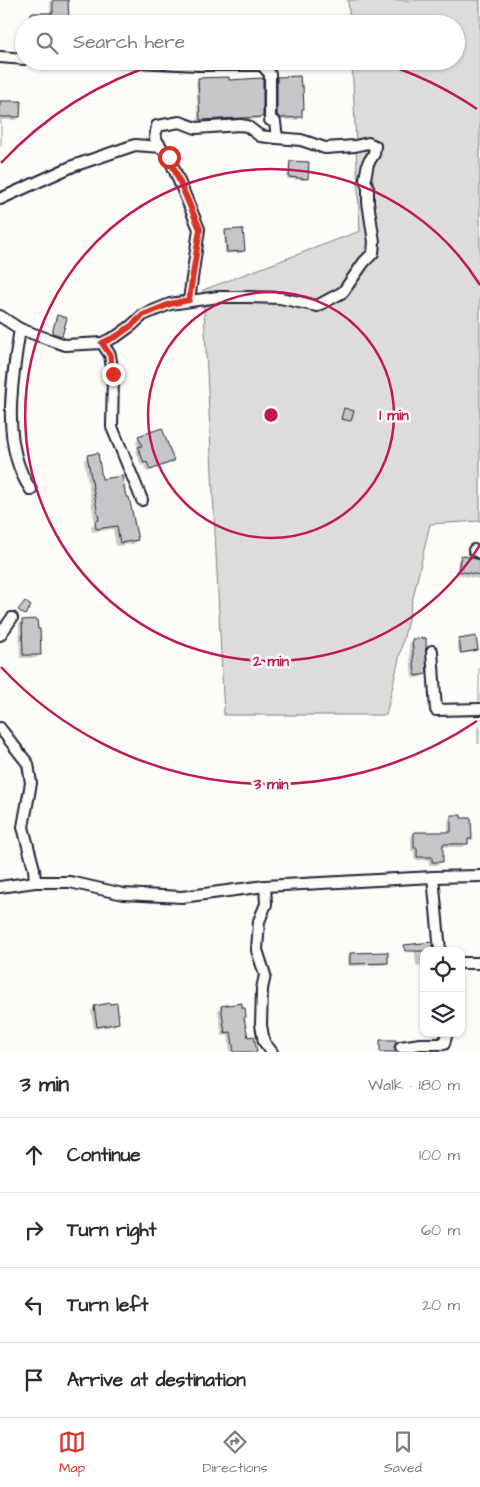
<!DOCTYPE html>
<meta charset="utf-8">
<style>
body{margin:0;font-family:"Architects Daughter",sans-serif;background:#f7f7f7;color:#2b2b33}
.controls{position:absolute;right:15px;bottom:15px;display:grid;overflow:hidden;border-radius:10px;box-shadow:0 1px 4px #0004}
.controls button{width:45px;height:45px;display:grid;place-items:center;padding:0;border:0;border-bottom:1px solid #e1e1e2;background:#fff;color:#2b2b33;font:25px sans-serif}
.stop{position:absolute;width:15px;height:15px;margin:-11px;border:4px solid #d93025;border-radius:50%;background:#fff}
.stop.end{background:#d93025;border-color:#fff;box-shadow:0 1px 5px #0008}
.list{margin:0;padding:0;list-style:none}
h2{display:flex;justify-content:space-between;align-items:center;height:65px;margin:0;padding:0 20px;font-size:21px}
h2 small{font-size:16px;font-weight:400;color:#7c7c81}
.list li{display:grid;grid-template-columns:32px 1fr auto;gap:15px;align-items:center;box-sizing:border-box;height:75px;padding:0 20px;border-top:1px solid #e1e1e2}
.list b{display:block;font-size:19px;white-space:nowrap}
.list em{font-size:16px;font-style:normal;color:#7c7c81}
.icon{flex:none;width:28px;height:28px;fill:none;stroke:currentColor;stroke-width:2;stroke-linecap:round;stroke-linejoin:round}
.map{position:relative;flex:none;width:480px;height:1052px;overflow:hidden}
.search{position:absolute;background:#fff;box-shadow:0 1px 4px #0004;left:15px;right:15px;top:15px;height:55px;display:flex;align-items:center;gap:12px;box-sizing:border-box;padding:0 18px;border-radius:28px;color:#7c7c81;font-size:19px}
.sheet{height:365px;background:#fff}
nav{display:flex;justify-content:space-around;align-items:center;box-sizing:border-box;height:70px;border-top:1px solid #e1e1e2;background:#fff;font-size:14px;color:#7c7c81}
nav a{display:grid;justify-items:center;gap:2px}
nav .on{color:#d93025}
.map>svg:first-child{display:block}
.green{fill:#dddcdb;stroke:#807f8b}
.shadow{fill:#0003}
.building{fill:#c6c6c8;stroke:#22223b}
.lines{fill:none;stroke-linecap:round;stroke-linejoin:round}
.minor-casing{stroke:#22223b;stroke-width:14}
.minor{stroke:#fdfcf7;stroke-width:10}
.route{stroke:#d93025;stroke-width:6}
.ring{fill:none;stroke:#c2185b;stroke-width:2.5}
.centre{fill:#c2185b;stroke:#fdfcf7;stroke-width:2.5}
.ring-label{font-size:15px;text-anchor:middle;font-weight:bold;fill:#c2185b;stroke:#fdfcf7;stroke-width:5;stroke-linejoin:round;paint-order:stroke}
</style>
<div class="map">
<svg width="480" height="1052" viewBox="0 0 480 1052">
<rect width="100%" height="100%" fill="#fdfcf7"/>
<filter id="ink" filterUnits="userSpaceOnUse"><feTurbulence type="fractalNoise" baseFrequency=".02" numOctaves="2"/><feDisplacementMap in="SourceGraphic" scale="10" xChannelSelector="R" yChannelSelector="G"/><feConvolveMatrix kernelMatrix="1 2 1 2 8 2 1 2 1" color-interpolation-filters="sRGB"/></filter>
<g filter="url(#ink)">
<polygon class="green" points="348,0 480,0 480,521 430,524 386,715 224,715 203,290 360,231 352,61 456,61 456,24 350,24"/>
<g class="shadow">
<polygon points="50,0 67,0 67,24 28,24 28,18 32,15 50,15"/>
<polygon points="277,78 302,109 300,111 300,117 298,120 277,120 275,118 275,81"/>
<polygon points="199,79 228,82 262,116 259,119 198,122 196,82"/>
<polygon points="0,102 19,117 16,120 2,120 2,145 0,147"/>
<polygon points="291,162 307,178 305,180 287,179 289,164"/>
<polygon points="226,231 244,250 242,253 225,254 224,233"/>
<polygon points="58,316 61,335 59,337 51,335 56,319"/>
<polygon points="139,438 173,461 169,464 147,472 144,465 141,466 136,451 138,449 136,441"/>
<polygon points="88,456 101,480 124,498 137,540 133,544 116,546 113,529 92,532 91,526 95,523 84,460"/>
<polygon points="462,556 480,560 480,581 479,579 456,574 458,560"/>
<polygon points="22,621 40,654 36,658 20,658 19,624"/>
<polygon points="460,640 476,650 474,652 459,654 457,642"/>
<polygon points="412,641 425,674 422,677 412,678 409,644"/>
<polygon points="480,667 480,707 478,706 478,669"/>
<polygon points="480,724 480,744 477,744 477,727"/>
<polygon points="451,817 470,839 463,847 441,847 441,862 438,865 429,865 429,860 414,860 414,851 411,851 411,836 414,833 448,833 448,820"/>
<polygon points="414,947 424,951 424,965 416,966"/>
<polygon points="350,954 387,963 385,965 348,966 348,956"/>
<polygon points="241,1004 247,1039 256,1052 230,1052 228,1035 222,1036 218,1011 221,1007"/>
<polygon points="95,1007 118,1023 114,1026 94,1029 91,1011"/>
</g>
<g class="building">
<polygon points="53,0 68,0 69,24 31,24 31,13 53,13"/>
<polygon points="300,76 301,86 303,86 304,109 302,109 302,117 281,118 277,115 277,77"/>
<polygon points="229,77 229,80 263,78 263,117 200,120 198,78"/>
<polygon points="0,101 21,101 20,117 0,117"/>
<polygon points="290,161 309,162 308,179 289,177"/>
<polygon points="243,229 245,251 227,252 225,230"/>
<polygon points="57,315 67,318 62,336 52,333"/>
<polygon points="344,408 354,411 351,421 341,419"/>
<polygon points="162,428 174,461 150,470 147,462 144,463 138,447 142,446 138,436"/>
<polygon points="98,453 102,479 122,476 126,497 129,497 138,540 120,543 117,526 96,529 95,521 99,520 87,455"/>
<polygon points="461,555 480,560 480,575 458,571"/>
<polygon points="25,601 31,606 25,615 18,610"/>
<polygon points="37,619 38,629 40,629 41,655 23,655 22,620"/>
<polygon points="476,636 478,650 461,653 459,639"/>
<polygon points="426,638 427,674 415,676 412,639"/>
<polygon points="451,815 461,815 461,818 471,818 472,839 468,839 468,844 443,844 443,862 432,862 432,857 417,857 417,848 414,848 414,832 451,832"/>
<polygon points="432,942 433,951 405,951 404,945"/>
<polygon points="388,952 388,963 350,964 350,953"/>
<polygon points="110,1003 110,1004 117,1003 119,1023 97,1027 94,1006"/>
<polygon points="242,1003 242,1008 245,1008 246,1017 244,1018 248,1037 254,1036 257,1052 234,1052 231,1032 225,1033 221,1006"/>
<polygon points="380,1040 396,1040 394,1048 396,1052 380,1052"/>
</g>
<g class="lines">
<g class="minor-casing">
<g id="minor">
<polyline points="0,57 24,59"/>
<polyline points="161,147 155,138 157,126 180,122 196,128 240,125 247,126 260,136 277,138"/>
<polyline points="0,199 73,166 135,145 161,147 169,157 199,229 189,300"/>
<polyline points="0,316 20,329 65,345 102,343 110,355 113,374 112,427 142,500"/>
<path d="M20 329C12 380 0 445 31 490"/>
<polyline points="102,343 117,336 131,326 143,315 170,304 218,297 248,297 280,298 317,306 343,292 364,262 373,253 374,242 368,202 368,188 365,179 368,163 374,154 375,146 368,143 355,146 325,148 301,140 277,138 275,122 270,120 270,74 262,65 197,65 117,61"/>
<polyline points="474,550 480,553"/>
<polyline points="0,635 12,618"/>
<polyline points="432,651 436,710 480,709"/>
<polyline points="0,728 28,764 31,783 23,827 34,869 35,882"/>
<polyline points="433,877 440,951"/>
<polyline points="265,886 266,904 259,921 257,950 265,975 262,989 261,1025 264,1042 272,1052"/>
<polyline points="0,887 35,882 70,882 123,894 182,897 265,886 433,877 480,876"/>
<polyline points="461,963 480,963"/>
<polyline points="401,1047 420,1044 444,1044 447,1033"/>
</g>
</g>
<use href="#minor" class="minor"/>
</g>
</g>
<g class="lines" filter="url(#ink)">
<polyline class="route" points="113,374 110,355 102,343 117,336 131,326 143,315 170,304 189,300 200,229 169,157"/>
</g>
<g class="ring">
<circle cx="271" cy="415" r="123"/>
<path d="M480 545A246 246 0 1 1 480 285"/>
<path d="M477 721A369 369 0 0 1 1 667M1 163A369 369 0 0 1 163 62M379 62A369 369 0 0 1 477 109"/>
</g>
<circle cx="271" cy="415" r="8" class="centre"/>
<g class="ring-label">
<text x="394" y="420">1 min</text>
<text x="271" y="666">2 min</text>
<text x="271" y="789">3 min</text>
</g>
</svg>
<div class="controls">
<button><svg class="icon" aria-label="locate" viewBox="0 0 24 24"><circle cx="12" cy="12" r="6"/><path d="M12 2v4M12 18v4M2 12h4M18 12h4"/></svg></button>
<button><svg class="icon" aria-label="layers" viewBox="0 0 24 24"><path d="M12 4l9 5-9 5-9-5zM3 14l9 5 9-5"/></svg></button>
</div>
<div class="stop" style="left:169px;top:157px"></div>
<div class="stop end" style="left:113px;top:374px"></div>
<div class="search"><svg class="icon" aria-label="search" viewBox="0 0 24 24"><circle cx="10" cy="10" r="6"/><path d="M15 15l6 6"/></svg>Search here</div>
</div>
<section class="sheet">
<h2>3 min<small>Walk · 180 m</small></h2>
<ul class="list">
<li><svg class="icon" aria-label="ahead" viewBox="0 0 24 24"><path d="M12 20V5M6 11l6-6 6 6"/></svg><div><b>Continue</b></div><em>100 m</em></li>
<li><svg class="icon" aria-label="right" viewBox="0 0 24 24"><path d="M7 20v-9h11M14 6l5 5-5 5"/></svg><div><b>Turn right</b></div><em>60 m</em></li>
<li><svg class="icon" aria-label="left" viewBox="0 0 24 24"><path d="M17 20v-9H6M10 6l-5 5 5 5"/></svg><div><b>Turn left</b></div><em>20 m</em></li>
<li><svg class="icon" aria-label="arrive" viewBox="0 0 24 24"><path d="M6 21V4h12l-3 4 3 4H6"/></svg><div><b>Arrive at destination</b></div></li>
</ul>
</section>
<nav>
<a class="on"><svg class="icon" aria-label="map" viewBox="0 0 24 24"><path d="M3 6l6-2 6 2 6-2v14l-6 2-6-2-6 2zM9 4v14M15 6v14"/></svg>Map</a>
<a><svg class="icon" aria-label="directions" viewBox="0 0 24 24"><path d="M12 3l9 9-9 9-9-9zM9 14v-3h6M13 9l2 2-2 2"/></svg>Directions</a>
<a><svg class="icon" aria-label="saved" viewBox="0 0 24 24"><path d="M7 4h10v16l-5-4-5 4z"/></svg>Saved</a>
</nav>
